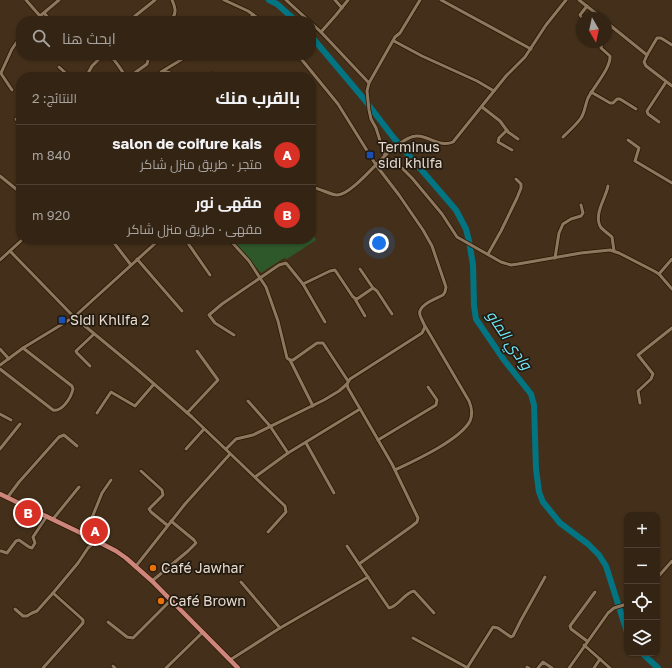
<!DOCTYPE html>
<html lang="ar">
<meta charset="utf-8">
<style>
body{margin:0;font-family:"Golos Text",Cairo,sans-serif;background:#3e3022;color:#f1f3f6;direction:rtl}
.controls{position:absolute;right:12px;bottom:12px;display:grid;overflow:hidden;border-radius:8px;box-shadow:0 1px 3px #0004}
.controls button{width:36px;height:36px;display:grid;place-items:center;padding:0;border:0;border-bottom:1px solid #4e4134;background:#332414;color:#f1f3f6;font:20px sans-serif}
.compass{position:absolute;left:576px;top:12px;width:36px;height:36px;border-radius:50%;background:#332414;box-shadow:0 1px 3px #0004;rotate:171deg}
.you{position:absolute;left:379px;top:243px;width:14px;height:14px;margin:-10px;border:3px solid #fff;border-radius:50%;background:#1a73e8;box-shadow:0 0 0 6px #1a73e833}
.badge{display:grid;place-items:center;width:26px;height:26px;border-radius:50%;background:#d93025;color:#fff;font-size:13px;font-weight:700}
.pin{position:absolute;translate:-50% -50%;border:2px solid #fff;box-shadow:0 1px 4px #0006}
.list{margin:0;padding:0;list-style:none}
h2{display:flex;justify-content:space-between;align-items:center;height:52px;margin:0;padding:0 16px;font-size:17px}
h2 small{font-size:13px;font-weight:400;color:#a9a4a0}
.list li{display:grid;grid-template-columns:26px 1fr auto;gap:12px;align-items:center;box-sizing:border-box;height:60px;padding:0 16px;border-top:1px solid #4e4134}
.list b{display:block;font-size:15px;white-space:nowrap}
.list p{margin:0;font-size:13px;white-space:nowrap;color:#a9a4a0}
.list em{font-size:13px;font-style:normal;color:#a9a4a0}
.icon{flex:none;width:22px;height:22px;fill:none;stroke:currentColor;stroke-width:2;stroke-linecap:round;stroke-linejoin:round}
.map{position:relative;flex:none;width:672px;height:668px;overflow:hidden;direction:ltr}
.search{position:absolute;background:#332414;box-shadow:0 1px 3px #0004;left:16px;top:16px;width:300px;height:44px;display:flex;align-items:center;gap:10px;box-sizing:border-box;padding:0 14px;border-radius:16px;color:#a9a4a0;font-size:15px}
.panel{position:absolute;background:#332414;box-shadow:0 1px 3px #0004;left:16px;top:72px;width:300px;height:172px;border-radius:16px;direction:rtl}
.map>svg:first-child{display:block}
.green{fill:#2e572a}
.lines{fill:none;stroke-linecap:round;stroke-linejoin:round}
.river{stroke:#027482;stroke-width:6}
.street-casing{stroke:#2a1702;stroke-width:4.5}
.primary-casing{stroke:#2a1702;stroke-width:6}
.street{stroke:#8e775f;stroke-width:3}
.primary{stroke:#ce857b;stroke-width:4.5}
.transit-dot{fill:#1a4fb4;stroke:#231a10;stroke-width:1.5}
.food-dot{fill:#e8710a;stroke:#231a10;stroke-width:1.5}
.labels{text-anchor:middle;stroke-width:3.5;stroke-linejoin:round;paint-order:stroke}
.poi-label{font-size:14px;fill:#e7dacd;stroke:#231a10;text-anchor:start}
.water-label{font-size:15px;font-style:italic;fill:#72ebff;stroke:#231a10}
</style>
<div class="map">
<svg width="672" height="668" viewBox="0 0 672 668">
<rect width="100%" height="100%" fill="#44301a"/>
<polygon class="green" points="311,232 316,240 287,259 284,258 261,273 231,239 311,239"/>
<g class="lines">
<g class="river">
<polyline points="269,0 277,4 296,21"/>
<polyline points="311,36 364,99 393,137 456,210 466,229 469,241 473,265 474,306 476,319 504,360 531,394 534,405 536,469 539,492 543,502 560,523 588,544 599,555 606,566 627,632"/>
<polyline points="642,653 658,668"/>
</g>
<g class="street-casing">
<g id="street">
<polyline points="26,0 40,16 59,0"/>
<polyline points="224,0 248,11 262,21"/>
<polyline points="286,0 309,21"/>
<polyline points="335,0 342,8"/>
<polyline points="420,0 400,33 395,37 369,83 367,91 369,110 371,119 376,128 385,156 388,159 402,168 412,178 442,214 457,237 501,262 511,265 518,264 581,253 610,250 619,253 654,271 659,274 672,289"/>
<polyline points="441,0 531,49"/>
<polyline points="579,0 602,18"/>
<polyline points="44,13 51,21"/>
<polyline points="582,18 580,15 587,6"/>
<polyline points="35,21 40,16"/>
<polyline points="130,21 135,16 155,0"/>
<path d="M169 21C177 15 176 9 172 0"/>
<polyline points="248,21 253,15"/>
<polyline points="606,22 647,55 644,62 646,66 672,86"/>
<polyline points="311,23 321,32 336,15 348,0"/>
<polyline points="321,32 369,83"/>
<polyline points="606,36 612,27"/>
<polyline points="394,41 422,56 477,81 494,91"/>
<path d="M109 55C114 58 122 71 126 77"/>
<path d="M298 55 338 104 376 165 399 195 423 230 432 246 446 287 445 292 443 295C436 299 417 305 420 315 421 319 424 323 425 327L422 333 350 379 347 384 348 388 392 464 418 518 417 522 412 526 359 564"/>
<polyline points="647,55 657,38 661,38 672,45"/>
<polyline points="59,67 70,77"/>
<polyline points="161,72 189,55"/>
<polyline points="86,77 92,66 103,55"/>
<polyline points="129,77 147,64 148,60 145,55"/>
<path d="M153 77C161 72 168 69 175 77"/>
<polyline points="207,77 211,74"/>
<polyline points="12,90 2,75 1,73 12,49 21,36"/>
<polyline points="591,92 610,103 613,103 617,99 620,99 636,109"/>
<polyline points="482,107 500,121 508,132 518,139"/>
<polyline points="16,119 21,123"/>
<polyline points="659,122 648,114 647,111 666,82"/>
<polyline points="507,130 499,138 498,142 512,150"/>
<path d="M563 137C569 131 576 125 581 118 585 112 585 105 588 98 594 86 611 68 610 56L601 48 602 42"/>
<polyline points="628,140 639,148 635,161 672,183"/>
<polyline points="0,176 21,193"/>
<path d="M608 186C606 198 594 213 600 226 602 230 608 233 612 237L614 251"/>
<path d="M311 187C319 188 331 195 337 195 350 196 378 161 389 152 395 147 402 141 409 138 424 130 438 149 453 142L506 76 525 57 546 25 566 0"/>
<polyline points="111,239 131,265"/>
<polyline points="185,239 210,275"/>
<polyline points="229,239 249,261 260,278 222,304 209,315 215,323 234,335"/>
<polyline points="10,251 74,317 138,370 192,417 285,506 286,512 268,532"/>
<polyline points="488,254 501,231 517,198 521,188 521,184 516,179"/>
<polyline points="555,258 559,233 563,224 571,219 581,216 583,213 581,205"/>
<polyline points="137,259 182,311"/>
<polyline points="0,260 23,239"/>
<polyline points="659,274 672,259"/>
<polyline points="303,284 330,271 335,270 353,297 357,299 373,288 360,269"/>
<polyline points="373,288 377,291 392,314"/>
<polyline points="355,299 365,316"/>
<polyline points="325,322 303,284 286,263 279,265 260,278 266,287 278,321 287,358 290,360 293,360 317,343 323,343 348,381"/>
<polyline points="0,349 9,359"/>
<polyline points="290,360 313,406"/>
<polyline points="0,365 23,348 74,317 160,239"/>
<polyline points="90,366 77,353 76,351 94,334"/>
<path d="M0 369 53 410C62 412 71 398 73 389L72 386 23 348"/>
<polyline points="248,401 270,426 288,453"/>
<polyline points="640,403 638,391 651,379 653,374 638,355 672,328"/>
<polyline points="97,413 111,392 135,406 154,384"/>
<polyline points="187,413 218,380 197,351"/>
<polyline points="0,414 11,420"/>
<polyline points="378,440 436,405 437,400 428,387"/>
<polyline points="306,443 334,493"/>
<polyline points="0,449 20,424"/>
<polyline points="186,449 204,429"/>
<polyline points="226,449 236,439 253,435 324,400 339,391 347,384"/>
<path d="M395 470C414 461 460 440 470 421 473 414 472 408 469 401L425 326"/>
<polyline points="141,471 162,490 163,495 149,509 151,512 167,525"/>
<polyline points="255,477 288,453 360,409"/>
<polyline points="7,498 19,482 59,437 64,435 77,446"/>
<polyline points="53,519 79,487"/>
<polyline points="85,535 102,493 111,480"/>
<path d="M347 546 359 564 389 608C399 606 404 593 414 591L434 613"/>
<polyline points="1,551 7,553 16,541 19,540 29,547 32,548 35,543 33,537 47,516"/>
<polyline points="136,566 185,504 230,454"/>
<polyline points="657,578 672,561"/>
<polyline points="152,581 188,551 196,543 194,540 171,521"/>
<polyline points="241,582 280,628"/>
<polyline points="15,609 23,616 27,616 32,613 37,611 53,593"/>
<polyline points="108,622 127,637 133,638 171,600"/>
<polyline points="413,638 468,668"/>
<polyline points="587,641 571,629 570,626 595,592"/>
<polyline points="584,645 610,668"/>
<polyline points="230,660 280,628 368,577"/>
<polyline points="113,666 115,668"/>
<polyline points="527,667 529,668"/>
<polyline points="43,668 83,623 83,620 81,618 53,593 78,563 88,548 96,541"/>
<polyline points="166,668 203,632"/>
<polyline points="467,668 493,627 498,628 511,637 513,636 521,620 545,577"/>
<polyline points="538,668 543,662 552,668"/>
<polyline points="569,668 608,613 614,608 627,604"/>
<polyline points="594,668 600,659"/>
</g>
</g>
<g class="primary-casing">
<polyline id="primary" points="0,494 85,535 116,551 126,558 152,581 238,668"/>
</g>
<use href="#street" class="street"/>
<use href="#primary" class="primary"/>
</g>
<g class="transit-dot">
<rect x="366" y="151" width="8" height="8" rx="2"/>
<rect x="58" y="316" width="8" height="8" rx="2"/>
</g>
<g class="food-dot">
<circle cx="153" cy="568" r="4"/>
<circle cx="161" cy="601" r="4"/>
</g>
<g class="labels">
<g class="poi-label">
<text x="378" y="152">Terminus<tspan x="378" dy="16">sidi khlifa</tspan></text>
<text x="70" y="325">Sidi Khlifa 2</text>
<text x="161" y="573">Café Jawhar</text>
<text x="169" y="606">Café Brown</text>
</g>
<g class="water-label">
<text transform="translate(509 340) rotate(56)" y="5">وادي الماو</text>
</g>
</g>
</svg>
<div class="controls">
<button>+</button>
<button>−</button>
<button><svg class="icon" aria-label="locate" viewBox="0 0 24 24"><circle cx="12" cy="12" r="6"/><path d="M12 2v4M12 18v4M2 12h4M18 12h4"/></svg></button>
<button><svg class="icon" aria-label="layers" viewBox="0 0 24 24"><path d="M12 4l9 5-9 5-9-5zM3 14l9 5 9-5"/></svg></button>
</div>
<svg class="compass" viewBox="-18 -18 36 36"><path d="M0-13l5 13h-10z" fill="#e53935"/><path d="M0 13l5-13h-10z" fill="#a9a4a0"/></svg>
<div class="you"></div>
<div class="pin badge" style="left:95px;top:531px">A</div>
<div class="pin badge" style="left:28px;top:513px">B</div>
<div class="search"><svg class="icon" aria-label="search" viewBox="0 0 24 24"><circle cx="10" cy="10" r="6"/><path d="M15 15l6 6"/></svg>ابحث هنا</div>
<section class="panel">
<h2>بالقرب منك<small>النتائج: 2</small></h2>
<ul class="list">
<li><span class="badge">A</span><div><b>salon de coifure kais</b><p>متجر · طريق منزل شاكر</p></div><em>840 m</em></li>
<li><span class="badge">B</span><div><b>مقهى نور</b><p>مقهى · طريق منزل شاكر</p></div><em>920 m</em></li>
</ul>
</section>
</div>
